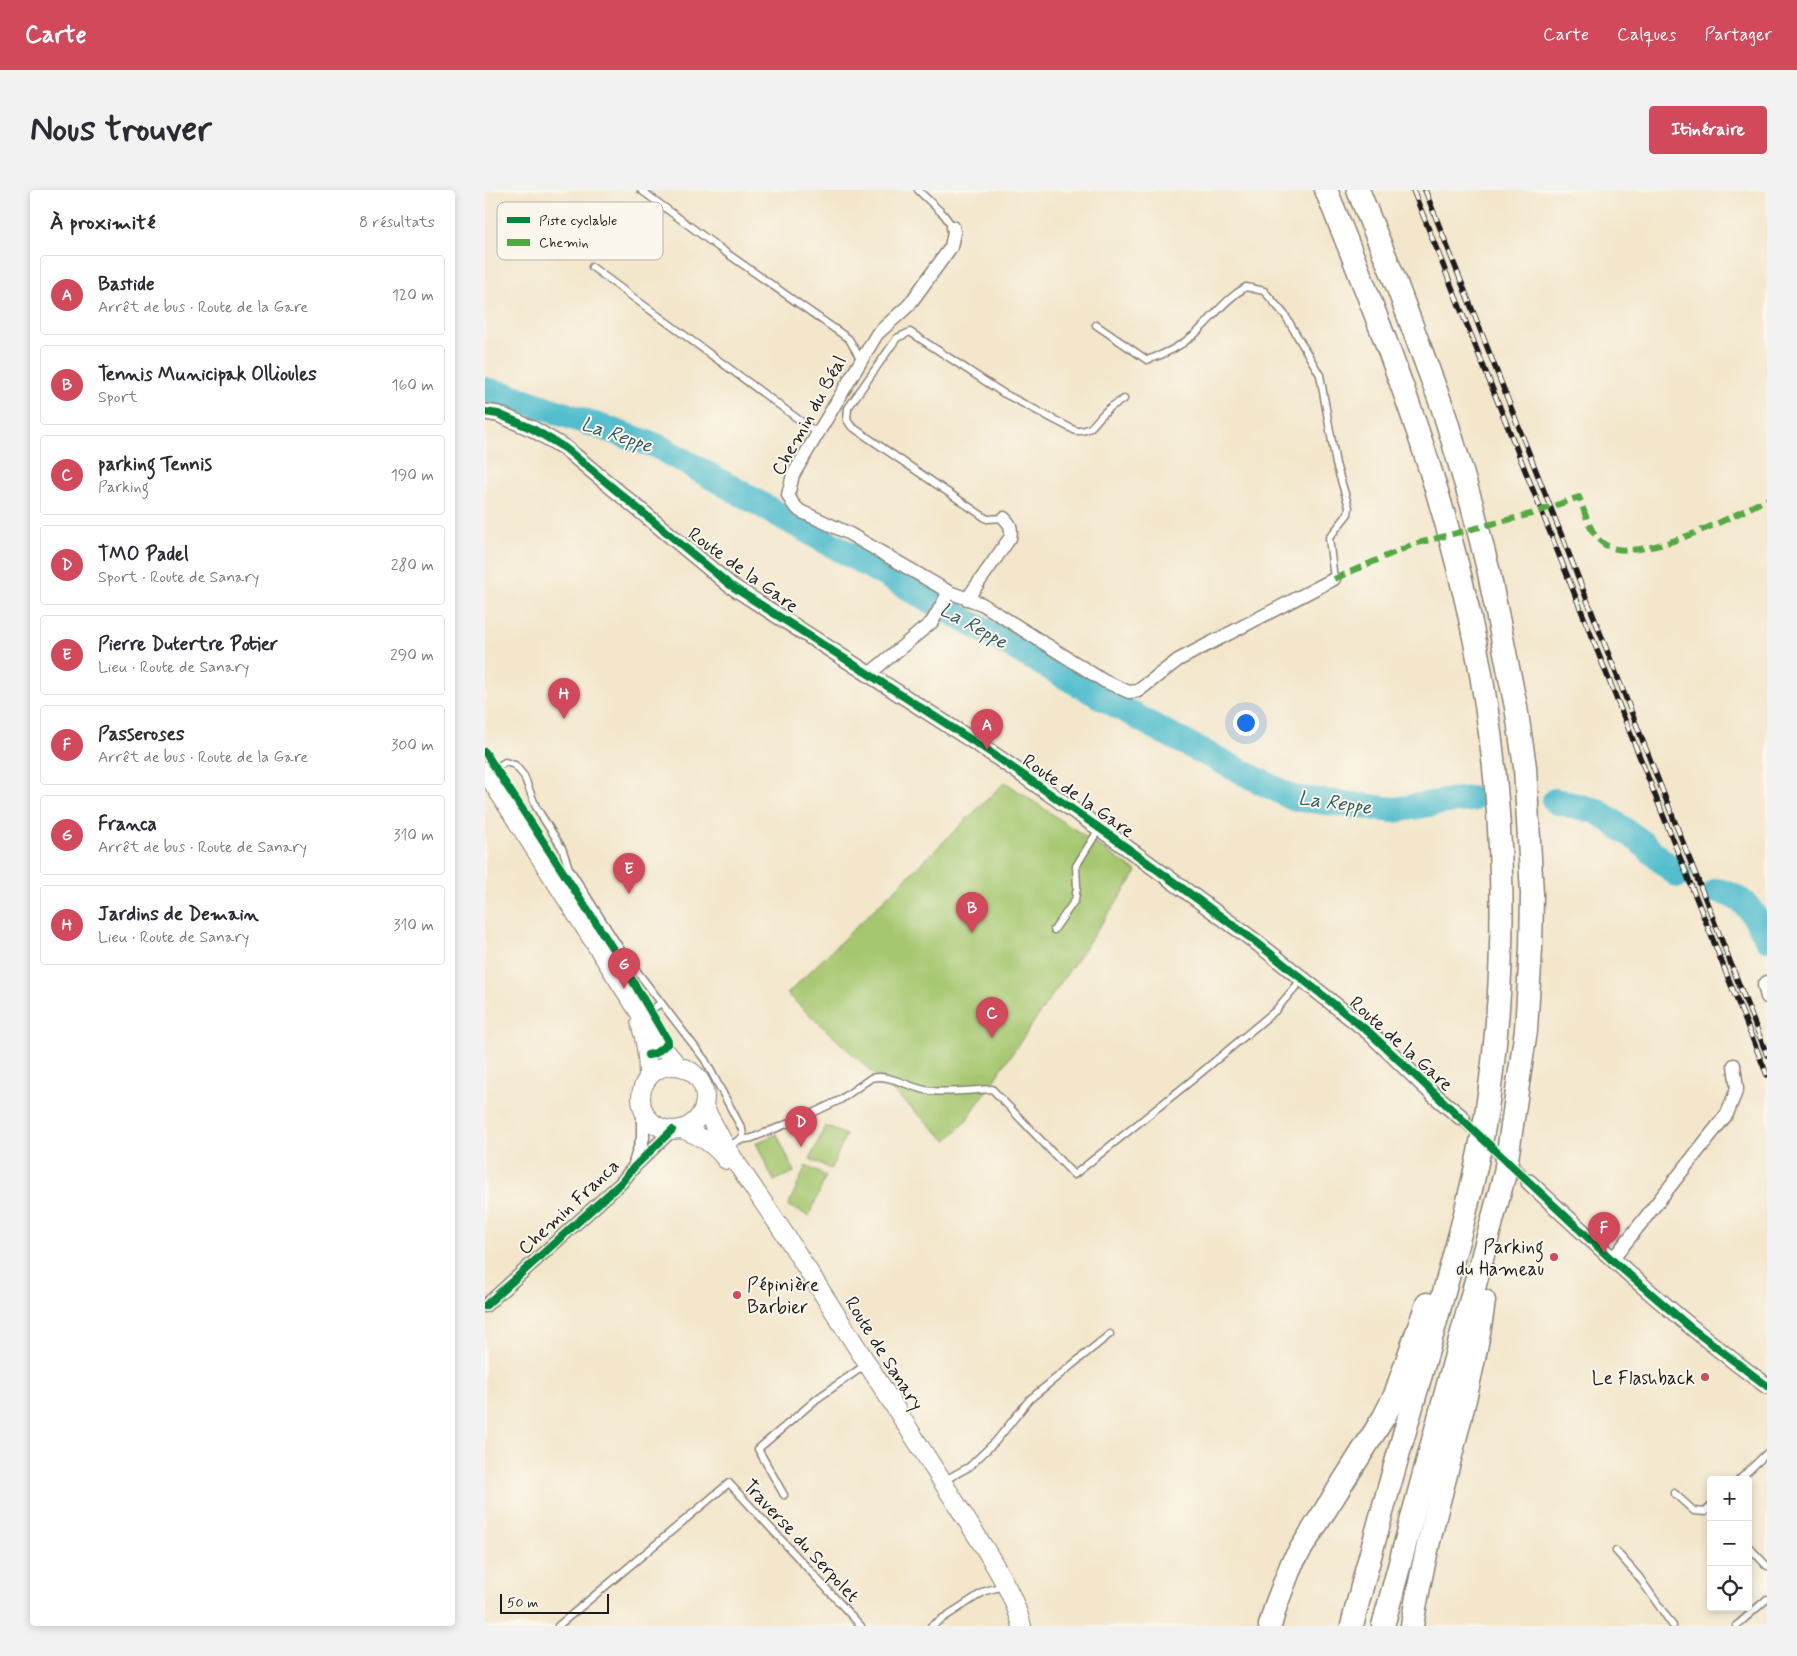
<!DOCTYPE html>
<html lang="fr">
<meta charset="utf-8">
<style>
body{margin:0;font-family:Mynerve,sans-serif;background:#f2f2f3;color:#2b2b33}
.controls{position:absolute;right:15px;bottom:15px;display:grid;overflow:hidden;border-radius:5px;box-shadow:0 2px 8px #0003}
.controls button{width:45px;height:45px;display:grid;place-items:center;padding:0;border:0;border-bottom:1px solid #e1e1e2;background:#fff;color:#2b2b33;font:25px sans-serif}
.scale{position:absolute;left:15px;bottom:12px;width:109px;box-sizing:border-box;padding-left:5px;border:2px solid #1c1c1c;border-top:0;font-size:14px;line-height:18px;white-space:nowrap;color:#1c1c1c;-webkit-text-stroke:4px #fbf7ec;paint-order:stroke}
.you{position:absolute;left:760px;top:532px;width:18px;height:18px;margin:-12px;border:4px solid #fff;border-radius:50%;background:#1a73e8;box-shadow:0 0 0 8px #1a73e833}
.badge{display:grid;place-items:center;width:32px;height:32px;border-radius:50%;background:#d1495b;color:#fff;font-size:16px;font-weight:700}
.pin{position:absolute;translate:-50% -41px;filter:drop-shadow(0 1px 2px #0008)}
.pin::after{content:'';position:absolute;top:26px;width:18px;height:15px;background:inherit;clip-path:polygon(0 0,100% 0,50% 100%)}
.list{margin:0;padding:0;list-style:none}
h2{display:flex;justify-content:space-between;align-items:center;height:65px;margin:0;padding:0 20px;font-size:21px}
h2 small{font-size:16px;font-weight:400;color:#7c7c81}
.list li{display:grid;grid-template-columns:32px 1fr auto;gap:15px;align-items:center;box-sizing:border-box;height:80px;margin:0 10px 10px;padding:0 10px;border:1px solid #e1e1e2;border-radius:5px}
.list b{display:block;font-size:19px;white-space:nowrap}
.list p{margin:0;font-size:16px;white-space:nowrap;color:#7c7c81}
.list em{font-size:16px;font-style:normal;color:#7c7c81}
.icon{flex:none;width:28px;height:28px;fill:none;stroke:currentColor;stroke-width:2;stroke-linecap:round;stroke-linejoin:round}
.map{position:relative;flex:none;width:1282px;height:1436px;overflow:hidden;border-radius:5px}
header{display:flex;align-items:center;gap:30px;box-sizing:border-box;height:70px;padding:0 25px;background:#d1495b;color:#fff}
header strong{font-size:24px}
nav{display:flex;gap:28px;margin-inline-start:auto;font-size:18px}
.intro{display:flex;align-items:center;justify-content:space-between;box-sizing:border-box;height:120px;padding:0 30px}
h1{margin:0;font-size:35px}
.button{padding:12px 22px;border-radius:5px;background:#d1495b;color:#fff;font-size:18px;font-weight:700}
main{display:flex;gap:30px;padding:0 30px}
aside{flex:1;background:#fff;border-radius:5px;box-shadow:0 2px 8px #0003}
.map>svg:first-child{display:block}
.green{fill:#a6c770;stroke:#617246}
.lines{fill:none;stroke-linecap:round;stroke-linejoin:round}
.river{stroke:#51bdcd;stroke-width:26}
.tertiary-tunnel{stroke:#c8bea8;stroke-width:15;stroke-dasharray:15 8;stroke-linecap:butt}
.service-casing{stroke:#888174;stroke-width:9}
.minor-casing{stroke:#888174;stroke-width:15}
.tertiary-casing{stroke:#888174;stroke-width:18}
.secondary-casing{stroke:#888174;stroke-width:20}
.motorway-casing{stroke:#888174;stroke-width:25}
.service{stroke:#fff;stroke-width:6}
.minor{stroke:#fff;stroke-width:12}
.tertiary{stroke:#fff;stroke-width:15}
.secondary{stroke:#fff;stroke-width:18}
.motorway{stroke:#fff;stroke-width:22}
.rail-casing{stroke:#1c1c1c;stroke-width:5.5}
.rail{stroke:#fbf7ec;stroke-width:4;stroke-dasharray:11;stroke-linecap:butt}
.quiet{stroke:#52a943;stroke-width:6;stroke-dasharray:12 6;stroke-linecap:butt}
.cycleway-casing{stroke:#fbf7ec;stroke-width:11}
.cycleway{stroke:#00873e;stroke-width:8}
.poi-dot{fill:#d1495b;stroke:#fbf7ec;stroke-width:2}
.labels{text-anchor:middle;stroke-width:4;stroke-linejoin:round;paint-order:stroke}
.street-label{font-size:19px;fill:#1c1c1c;stroke:#fbf7ec}
.poi-label{font-size:19px;fill:#1c1c1c;stroke:#fbf7ec;text-anchor:end}
.water-label{font-size:20px;font-style:italic;fill:#315c63;stroke:#fbf7ec}
.key{fill:#fbf7ec;stroke:#b8b5ae;stroke-width:1}
.key-label{font-size:14px;fill:#1c1c1c}
</style>
<header>
<strong>Carte</strong>
<nav><a>Carte</a><a>Calques</a><a>Partager</a></nav>
</header>
<div class="intro"><h1>Nous trouver</h1><a class="button">Itinéraire</a></div>
<main>
<aside>
<h2>À proximité<small>8 résultats</small></h2>
<ul class="list">
<li><span class="badge">A</span><div><b>Bastide</b><p>Arrêt de bus · Route de la Gare</p></div><em>120 m</em></li>
<li><span class="badge">B</span><div><b>Tennis Municipak Ollioules</b><p>Sport</p></div><em>160 m</em></li>
<li><span class="badge">C</span><div><b>parking Tennis</b><p>Parking</p></div><em>190 m</em></li>
<li><span class="badge">D</span><div><b>TMO Padel</b><p>Sport · Route de Sanary</p></div><em>280 m</em></li>
<li><span class="badge">E</span><div><b>Pierre Dutertre Potier</b><p>Lieu · Route de Sanary</p></div><em>290 m</em></li>
<li><span class="badge">F</span><div><b>Passeroses</b><p>Arrêt de bus · Route de la Gare</p></div><em>300 m</em></li>
<li><span class="badge">G</span><div><b>Franca</b><p>Arrêt de bus · Route de Sanary</p></div><em>310 m</em></li>
<li><span class="badge">H</span><div><b>Jardins de Demain</b><p>Lieu · Route de Sanary</p></div><em>310 m</em></li>
</ul>
</aside>
<div class="map">
<svg width="1282" height="1436" viewBox="0 0 1282 1436">
<rect width="100%" height="100%" fill="#fbf7ec"/>
<filter id="ink" filterUnits="userSpaceOnUse"><feTurbulence type="fractalNoise" baseFrequency=".02" numOctaves="2"/><feDisplacementMap in="SourceGraphic" scale="10" xChannelSelector="R" yChannelSelector="G"/><feConvolveMatrix kernelMatrix="1 2 1 2 8 2 1 2 1" color-interpolation-filters="sRGB"/></filter>
<filter id="wash" filterUnits="userSpaceOnUse"><feTurbulence type="fractalNoise" baseFrequency=".0096" numOctaves="4" result="noise"/><feDisplacementMap in="SourceGraphic" scale="20" xChannelSelector="R" yChannelSelector="G"/><feGaussianBlur stdDeviation="1.12" result="paint"/><feColorMatrix in="noise" values="0 0 0 0 0 0 0 0 0 0 0 0 0 0 0 0 0 1.4 0 .05"/><feComposite in="paint" operator="in"/></filter>
<g filter="url(#wash)">
<rect width="100%" height="100%" fill="#f3e6cb"/>
<g class="green">
<polygon points="520,592 652,682 480,932 462,951 302,804"/>
<polygon points="340,936 361,945 346,979 325,969"/>
<polygon points="292,944 309,982 289,991 271,953"/>
<polygon points="321,976 341,986 324,1026 303,1016"/>
</g>
<g class="lines">
<g class="river">
<polyline points="0,200 25,206 172,256 677,541 808,608 910,620 963,611 987,609"/>
<polyline points="1070,611 1112,621 1155,651 1193,685"/>
<path d="M1232 701C1261 706 1269 724 1282 748"/>
</g>
</g>
</g>
<g filter="url(#ink)">
<g class="lines">
<polyline class="tertiary-tunnel" points="977,928 1044,992"/>
<g class="service-casing">
<g id="service">
<polyline points="156,0 233,57 364,149 376,170"/>
<polyline points="433,0 459,25 468,37"/>
<polyline points="107,77 332,243"/>
<path d="M611 135 662 170C678 165 696 156 710 144 727 129 740 109 761 97L779 101 800 125 835 185 851 274 864 317 863 324 844 348 849 389"/>
<path d="M519 328 502 329 382 247 366 236 362 230 363 218 412 148 425 142 518 203 591 241C608 242 608 233 619 223 624 217 632 213 639 209"/>
<polyline points="3,583 20,572 30,575 39,586 51,617 77,658 84,678 138,763 220,870 257,939 258,947 242,958"/>
<polyline points="569,740 590,710 592,697 591,676 614,639"/>
<polyline points="159,825 176,813"/>
<path d="M256 950 267 948 319 927 355 910 386 888C406 883 427 900 447 901 467 903 487 900 507 899L589 985 706 891 790 821 817 789"/>
<polyline points="1254,1290 1282,1263"/>
<polyline points="458,1291 484,1277 511,1251 545,1209 625,1144"/>
<polyline points="1189,1303 1209,1321 1220,1322 1226,1316"/>
<polyline points="299,1305 273,1259 333,1208 376,1178"/>
<polyline points="1263,1356 1282,1376"/>
<polyline points="1131,1361 1154,1387 1188,1436"/>
<polyline points="73,1436 244,1293 376,1436"/>
<polyline points="446,1436 500,1401 515,1397"/>
<polyline points="1251,1436 1282,1409"/>
</g>
</g>
<g class="minor-casing">
<g id="minor">
<polyline points="468,37 469,42 466,57 424,115 392,144 308,285 303,305 308,314 315,321 363,343 464,402 497,414 619,491 644,502 653,501 693,470 849,389"/>
<path d="M482 409 525 348C527 338 526 335 519 328"/>
<polyline points="384,484 447,432 464,402"/>
<polyline points="1282,792 1279,795 1282,807"/>
<polyline points="150,973 158,948 158,920"/>
<polyline points="1127,1070 1242,924 1252,899 1249,875"/>
<polyline points="0,1116 136,993 149,977 187,940"/>
</g>
</g>
<g class="tertiary-casing">
<g id="tertiary">
<polyline points="0,222 13,224 48,239 80,258 245,395 502,560 630,649 771,752 885,843 948,904 977,928"/>
<path d="M1044 992C1121 1064 1197 1134 1282 1196"/>
</g>
</g>
<g class="secondary-casing">
<g id="secondary">
<polyline points="0,581 139,799 177,857 193,876"/>
<path d="M155 833C161 851 163 868 163 887"/>
<circle cx="188" cy="908" r="32"/>
<path d="M219 917 242 959 303 1049 502 1362C516 1386 530 1409 537 1436"/>
<path d="M197 939C215 946 230 954 241 970"/>
</g>
</g>
<g class="motorway-casing">
<g id="motorway">
<path d="M841 0C901 147 959 296 990 452 1021 607 1025 769 1001 925 990 991 972 1056 954 1120 925 1226 893 1330 867 1436"/>
<polyline points="873,0 911,93 958,219 987,315 1004,383 1031,517 1040,577 1047,704 1046,759 1041,840 1020,983 898,1436"/>
<polyline points="785,1436 791,1415 807,1373 899,1227 910,1205 942,1114"/>
<path d="M927 1436C944 1326 984 1221 999 1111"/>
</g>
</g>
<use href="#service" class="service"/>
<use href="#minor" class="minor"/>
<use href="#tertiary" class="tertiary"/>
<use href="#secondary" class="secondary"/>
<use href="#motorway" class="motorway"/>
<g class="rail-casing">
<g id="rail">
<polyline points="928,0 1282,885"/>
<polyline points="940,0 1282,865"/>
</g>
</g>
<use href="#rail" class="rail"/>
<path class="quiet" d="M849 389 929 354 1046 324 1094 307C1100 322 1105 345 1119 354 1153 377 1249 326 1282 309"/>
<g class="cycleway-casing">
<g id="cycleway">
<polyline points="0,222 13,224 48,239 80,258 245,395 502,560 630,649 771,752 885,843 1127,1070 1206,1138 1282,1196"/>
<polyline points="0,562 137,773 183,851 183,853 171,863 163,865"/>
<polyline points="0,1116 136,993 149,977 187,940"/>
</g>
</g>
<use href="#cycleway" class="cycleway"/>
</g>
</g>
<g class="poi-dot">
<circle cx="1069" cy="1067" r="5"/>
<circle cx="252" cy="1105" r="5"/>
<circle cx="1220" cy="1187" r="5"/>
</g>
<g class="labels">
<g class="street-label">
<text transform="translate(323 225) rotate(-61)" y="7">Chemin du Béal</text>
<text transform="translate(259 379) rotate(36)" y="7">Route de la Gare</text>
<text transform="translate(594 605) rotate(35)" y="7">Route de la Gare</text>
<text transform="translate(917 853) rotate(42)" y="7">Route de la Gare</text>
<text transform="translate(83 1016) rotate(-43)" y="7">Chemin Franca</text>
<text transform="translate(400 1163) rotate(58)" y="7">Route de Sanary</text>
<text transform="translate(317 1350) rotate(47)" y="7">Traverse du Serpolet</text>
</g>
<g class="poi-label">
<text x="1059" y="1063">Parking<tspan x="1059" dy="22">du Hameau</tspan></text>
<text x="262" y="1101" text-anchor="start">Pépinière<tspan x="262" dy="22">Barbier</tspan></text>
<text x="1210" y="1194">Le Flashback</text>
</g>
<g class="water-label">
<text transform="translate(132 244) rotate(19)" y="7">La Reppe</text>
<text transform="translate(489 435) rotate(29)" y="7">La Reppe</text>
<text transform="translate(850 612) rotate(8)" y="7">La Reppe</text>
</g>
</g>
<rect x="12" y="12" width="166" height="58" rx="8" class="key"/>
<rect x="22" y="27" width="23" height="6" fill="#00873e"/>
<rect x="22" y="49" width="23" height="7" fill="#52a943"/>
<g class="key-label">
<text x="54" y="35">Piste cyclable</text>
<text x="54" y="57">Chemin</text>
</g>
</svg>
<div class="controls">
<button>+</button>
<button>−</button>
<button><svg class="icon" aria-label="locate" viewBox="0 0 24 24"><circle cx="12" cy="12" r="6"/><path d="M12 2v4M12 18v4M2 12h4M18 12h4"/></svg></button>
</div>
<div class="scale">50 m</div>
<div class="you"></div>
<div class="pin badge" style="left:502px;top:560px">A</div>
<div class="pin badge" style="left:487px;top:743px">B</div>
<div class="pin badge" style="left:507px;top:848px">C</div>
<div class="pin badge" style="left:316px;top:957px">D</div>
<div class="pin badge" style="left:144px;top:704px">E</div>
<div class="pin badge" style="left:1119px;top:1063px">F</div>
<div class="pin badge" style="left:139px;top:799px">G</div>
<div class="pin badge" style="left:79px;top:529px">H</div>
</div>
</main>
